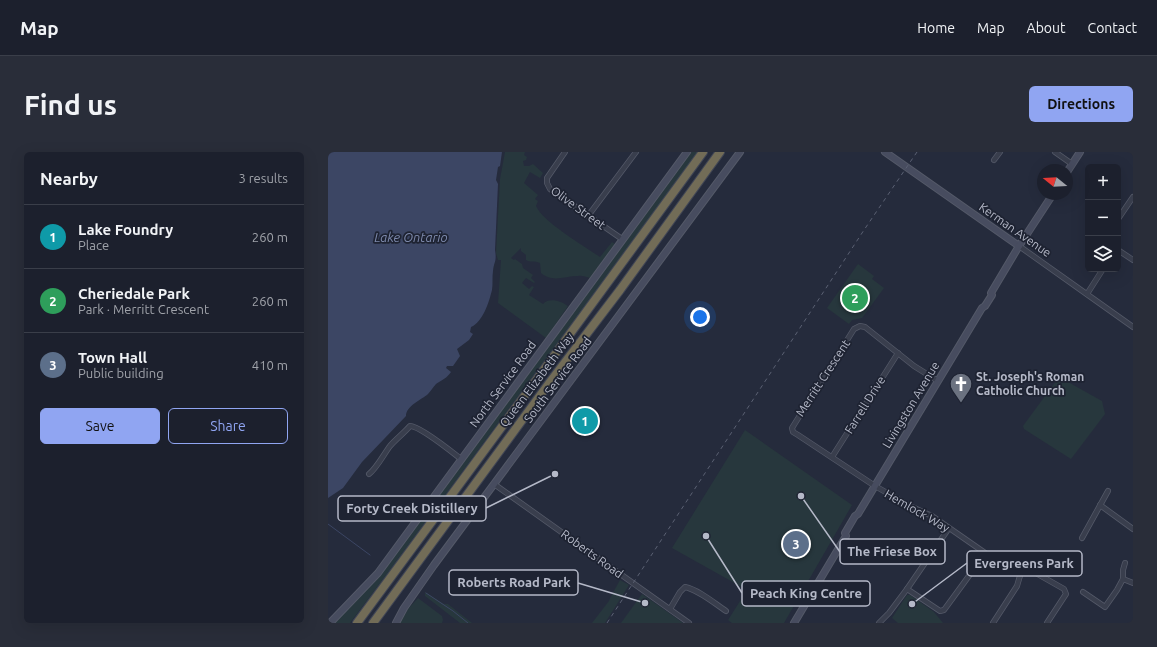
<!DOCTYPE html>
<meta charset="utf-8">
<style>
body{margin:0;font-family:Ubuntu,sans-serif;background:#292d39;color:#f1f3f6}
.controls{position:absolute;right:12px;top:12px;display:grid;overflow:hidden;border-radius:6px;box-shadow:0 4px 16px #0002}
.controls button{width:36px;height:36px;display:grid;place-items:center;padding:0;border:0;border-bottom:1px solid #3a3e49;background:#1c202d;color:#f1f3f6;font:20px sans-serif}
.compass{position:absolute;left:709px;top:12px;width:36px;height:36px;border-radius:50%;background:#1c202d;box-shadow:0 4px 16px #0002;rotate:288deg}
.you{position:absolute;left:372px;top:165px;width:14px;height:14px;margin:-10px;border:3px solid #fff;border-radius:50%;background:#1a73e8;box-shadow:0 0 0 6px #1a73e833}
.badge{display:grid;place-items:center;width:26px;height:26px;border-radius:50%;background:#90a5f2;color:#fff;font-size:13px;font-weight:700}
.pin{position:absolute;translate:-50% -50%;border:2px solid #fff;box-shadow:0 1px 4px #0006}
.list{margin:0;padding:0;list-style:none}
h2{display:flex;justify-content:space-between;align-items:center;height:52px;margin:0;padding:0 16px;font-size:17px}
h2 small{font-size:13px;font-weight:400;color:#a0a3aa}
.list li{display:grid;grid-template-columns:26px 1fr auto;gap:12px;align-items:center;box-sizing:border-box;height:64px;padding:0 16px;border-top:1px solid #3a3e49}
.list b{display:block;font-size:15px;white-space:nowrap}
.list p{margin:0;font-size:13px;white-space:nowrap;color:#a0a3aa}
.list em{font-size:13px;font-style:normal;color:#a0a3aa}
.actions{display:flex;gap:8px;padding:12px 16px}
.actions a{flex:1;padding:9px 0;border:1px solid #90a5f2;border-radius:6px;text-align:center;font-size:14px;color:#90a5f2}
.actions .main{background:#90a5f2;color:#111}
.icon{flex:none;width:22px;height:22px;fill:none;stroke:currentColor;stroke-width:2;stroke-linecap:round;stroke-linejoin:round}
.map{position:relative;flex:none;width:805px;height:471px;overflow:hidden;border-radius:6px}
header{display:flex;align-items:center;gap:24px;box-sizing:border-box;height:56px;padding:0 20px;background:#1c202d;border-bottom:1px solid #3a3e49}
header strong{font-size:19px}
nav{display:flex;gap:22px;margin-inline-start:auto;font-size:14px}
.intro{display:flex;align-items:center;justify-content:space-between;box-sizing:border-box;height:96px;padding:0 24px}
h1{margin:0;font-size:28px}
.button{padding:10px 18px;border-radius:6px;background:#90a5f2;color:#111;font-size:14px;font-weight:700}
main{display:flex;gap:24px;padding:0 24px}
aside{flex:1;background:#1c202d;border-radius:6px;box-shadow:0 4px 16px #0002}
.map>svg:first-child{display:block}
.green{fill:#27373d}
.water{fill:#3c4664}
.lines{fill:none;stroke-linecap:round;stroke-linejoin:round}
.stream{stroke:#3c4664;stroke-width:1}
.street-casing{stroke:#545968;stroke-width:6}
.secondary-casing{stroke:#545968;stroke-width:8}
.highway-casing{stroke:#414655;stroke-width:10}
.street{stroke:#393e4d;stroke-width:4.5}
.secondary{stroke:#474c5f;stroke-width:6}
.highway{stroke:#726c57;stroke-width:8}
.rail{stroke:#5b6173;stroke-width:1;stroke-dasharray:4 4;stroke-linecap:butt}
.labels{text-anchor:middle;stroke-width:3.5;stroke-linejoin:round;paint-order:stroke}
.street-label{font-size:12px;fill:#b5b9c8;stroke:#1e2332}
.poi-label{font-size:12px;font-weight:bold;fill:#b5b9c8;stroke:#1e2332;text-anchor:start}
.water-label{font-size:13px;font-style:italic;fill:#7e8aad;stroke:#1e2332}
.leader{fill:none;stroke:#b5b9c8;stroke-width:1.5}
.callout-dot{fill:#b5b9c8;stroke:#1e2332;stroke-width:1.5}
.callout{fill:#1e2332;stroke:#b5b9c8;stroke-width:1.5}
.callout-label{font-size:13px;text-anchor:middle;font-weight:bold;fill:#b5b9c8}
</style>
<header>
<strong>Map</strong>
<nav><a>Home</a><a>Map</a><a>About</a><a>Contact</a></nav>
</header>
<div class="intro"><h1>Find us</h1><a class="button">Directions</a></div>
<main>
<aside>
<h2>Nearby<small>3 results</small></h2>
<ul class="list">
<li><span class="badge" style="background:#0f9aa8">1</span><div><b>Lake Foundry</b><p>Place</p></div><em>260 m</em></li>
<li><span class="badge" style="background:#2e9e5b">2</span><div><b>Cheriedale Park</b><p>Park · Merritt Crescent</p></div><em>260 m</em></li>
<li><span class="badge" style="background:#5c6f8a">3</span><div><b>Town Hall</b><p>Public building</p></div><em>410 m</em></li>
</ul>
<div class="actions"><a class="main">Save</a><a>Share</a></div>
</aside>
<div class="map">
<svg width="805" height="471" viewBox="0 0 805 471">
<rect width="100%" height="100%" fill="#252b3c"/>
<g class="green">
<path d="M177 0H197L196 3 199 5 198 8 195 9 196 14H201L205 12 215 21 212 26 202 20 196 31 210 43 207 47 210 49 208 54C215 70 256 94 272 105L284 90 287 92 262 126C258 125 254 123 250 124 236 124 225 131 213 121L212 111C206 108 202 111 198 108V103L193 99V96L183 106 186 108 187 107 194 112 195 116 205 123 203 126 207 130 206 131 198 126 194 131 201 137 204 134 206 135 201 143 215 152C221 145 233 149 240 154L218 186 170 151 173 108H170L168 101 172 27Z"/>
<polygon points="363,0 370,0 53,430 22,471 7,471 44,430 80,385"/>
<polygon points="530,112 546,124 544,127 556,136 534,166 524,168 521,172 499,156"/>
<polygon points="731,225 774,249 777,262 743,307 696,277 695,274"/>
<polygon points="417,278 524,353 456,471 404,471 400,468 419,438 344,396"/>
<polygon points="292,428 301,433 277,471 264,471 281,449 282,446"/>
<polygon points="97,440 116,452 120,452 144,471 132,471 97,444"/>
<polygon points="314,442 355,471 293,471"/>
<polygon points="579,443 582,443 606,460 615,471 570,471 564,466"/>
<polygon points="90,446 114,464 115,468 114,471 72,471 80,457"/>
</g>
<path class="water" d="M0 0H174L172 14 170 15 168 28 170 32 167 98C169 110 166 109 165 119 164 125 165 132 164 138 161 150 155 170 143 175L142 180 145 182 141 188 129 197 132 204 125 214H119L118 216 123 220C119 226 114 228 108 232 105 235 103 239 100 242 93 248 78 254 78 264L34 310 15 336 0 346Z"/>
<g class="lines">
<g class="stream">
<polyline points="0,372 42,403"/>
<polyline points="98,441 125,459 140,471"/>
</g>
<g class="street-casing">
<g id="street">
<polyline points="237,0 219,26 219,31 222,37 294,87"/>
<polyline points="727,0 744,12"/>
<polyline points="666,8 672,0"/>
<polyline points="260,64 308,0"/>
<polyline points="790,67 805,45"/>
<polyline points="691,94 805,175"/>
<polyline points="790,98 805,108"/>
<polyline points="759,142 775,117"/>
<polyline points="610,229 586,214 537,175 532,174 526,177 464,276 465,280 470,283 547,334 582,354 604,364 673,412 706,420 736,437 738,442 736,445 719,471"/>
<polyline points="504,305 570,201"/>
<path d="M41 322C48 317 56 302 62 294 68 287 76 281 82 274 92 274 124 300 133 307"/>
<polyline points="166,332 361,471"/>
<polyline points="772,353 805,377"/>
<polyline points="754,386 780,339"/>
<polyline points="795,427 805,431"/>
<polyline points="579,437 612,459 616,458 657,402"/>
<polyline points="755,440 777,455 789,438 795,427 795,418 797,411"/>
<path d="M342 457 352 440 357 435C371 438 386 451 398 459"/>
<polyline points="551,471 561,461 579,437 621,376"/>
<polyline points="665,471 689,434 694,417"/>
</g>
</g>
<g class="secondary-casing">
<g id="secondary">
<polyline points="557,0 691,94"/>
<polyline points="739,20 752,0"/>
<polyline points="2,471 50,421 359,0"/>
<polyline points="68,471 76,456 106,413 412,0"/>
<polyline points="466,471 518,384 517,381 527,364 530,362 654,156 657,154 664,143 663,141 691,94 725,42"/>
</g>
</g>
<g class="highway-casing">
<g id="highway">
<polyline points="29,471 209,227 375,0"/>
<polyline points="45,471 222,230 292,138 392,0"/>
</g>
</g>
<use href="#street" class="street"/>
<use href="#secondary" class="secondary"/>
<use href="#highway" class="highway"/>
<polyline class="rail" points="279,471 536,78 589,0"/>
</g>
<defs>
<g id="church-pin" transform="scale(1.15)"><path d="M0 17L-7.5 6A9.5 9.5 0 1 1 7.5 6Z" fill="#6b7280" stroke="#1e2332"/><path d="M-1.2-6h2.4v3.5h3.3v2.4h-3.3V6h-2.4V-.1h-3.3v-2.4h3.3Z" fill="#fff"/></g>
</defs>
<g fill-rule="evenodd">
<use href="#church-pin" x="633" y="232"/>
</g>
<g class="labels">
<g class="street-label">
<text transform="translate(250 56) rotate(36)" y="4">Olive Street</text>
<text transform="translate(687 78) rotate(35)" y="4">Kerman Avenue</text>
<text transform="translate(495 226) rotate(-57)" y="4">Merritt Crescent</text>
<text transform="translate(209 228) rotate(-53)" y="4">Queen Elizabeth Way</text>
<text transform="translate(230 228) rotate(-53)" y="4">South Service Road</text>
<text transform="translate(175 232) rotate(-54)" y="4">North Service Road</text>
<text transform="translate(537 253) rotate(-58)" y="4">Farrell Drive</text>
<text transform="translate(583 253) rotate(-59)" y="4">Livingston Avenue</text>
<text transform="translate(589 359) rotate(30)" y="4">Hemlock Way</text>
<text transform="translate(264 402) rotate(36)" y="4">Roberts Road</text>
</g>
<g class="poi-label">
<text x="648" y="229">St. Joseph's Roman<tspan x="648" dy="14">Catholic Church</tspan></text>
</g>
<g class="water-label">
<text x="83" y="90">Lake Ontario</text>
</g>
</g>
<path class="leader" d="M227 322L158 356M473 344L512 400M584 452L639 411M317 451L250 431M378 384L414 441"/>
<g class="callout-dot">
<circle cx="227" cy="322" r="4"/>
<circle cx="473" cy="344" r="4"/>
<circle cx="584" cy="452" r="4"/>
<circle cx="317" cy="451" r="4"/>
<circle cx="378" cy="384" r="4"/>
</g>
<g class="callout">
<rect x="10" y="344" width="148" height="25" rx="4"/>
<rect x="512" y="387" width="105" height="25" rx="4"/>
<rect x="639" y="399" width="115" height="25" rx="4"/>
<rect x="121" y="418" width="129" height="25" rx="4"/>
<rect x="414" y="429" width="128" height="25" rx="4"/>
</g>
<g class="callout-label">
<text x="84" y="361">Forty Creek Distillery</text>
<text x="564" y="404">The Friese Box</text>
<text x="696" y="416">Evergreens Park</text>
<text x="186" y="435">Roberts Road Park</text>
<text x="478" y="446">Peach King Centre</text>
</g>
</svg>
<div class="controls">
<button>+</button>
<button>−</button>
<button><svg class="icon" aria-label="layers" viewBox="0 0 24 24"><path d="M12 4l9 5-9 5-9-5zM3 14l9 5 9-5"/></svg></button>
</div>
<svg class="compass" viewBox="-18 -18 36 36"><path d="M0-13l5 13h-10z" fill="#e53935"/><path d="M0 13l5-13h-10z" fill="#a0a3aa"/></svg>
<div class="you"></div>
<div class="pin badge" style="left:257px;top:269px;background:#0f9aa8">1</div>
<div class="pin badge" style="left:527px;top:146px;background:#2e9e5b">2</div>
<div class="pin badge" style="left:468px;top:392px;background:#5c6f8a">3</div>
</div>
</main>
